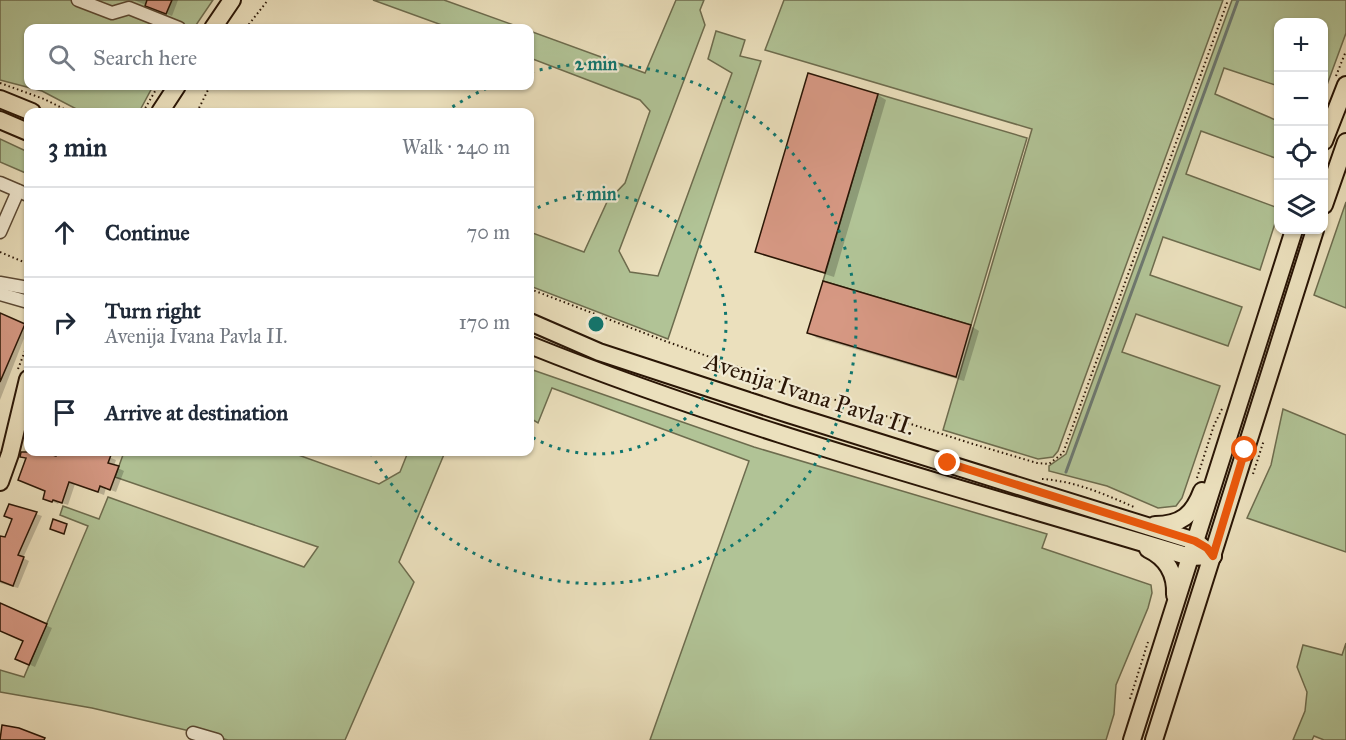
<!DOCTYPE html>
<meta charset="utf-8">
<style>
body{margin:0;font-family:"IM FELL Great Primer",serif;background:#f2f2f3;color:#1f2937}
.controls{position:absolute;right:18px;top:18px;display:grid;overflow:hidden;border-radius:12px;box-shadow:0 2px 4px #0004}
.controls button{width:54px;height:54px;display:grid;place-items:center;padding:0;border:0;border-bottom:2px solid #e0e1e3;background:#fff;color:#1f2937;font:30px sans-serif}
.stop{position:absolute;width:18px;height:18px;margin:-14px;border:4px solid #ea580c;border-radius:50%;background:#fff}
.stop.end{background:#ea580c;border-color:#fff;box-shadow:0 2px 6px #0008}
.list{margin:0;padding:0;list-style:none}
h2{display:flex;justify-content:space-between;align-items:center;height:78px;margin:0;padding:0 24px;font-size:26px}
h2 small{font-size:20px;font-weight:400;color:#747a83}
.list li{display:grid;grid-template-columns:39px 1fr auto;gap:18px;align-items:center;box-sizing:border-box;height:90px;padding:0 24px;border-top:2px solid #e0e1e3}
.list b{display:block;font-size:22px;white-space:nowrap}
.list p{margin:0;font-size:20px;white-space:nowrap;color:#747a83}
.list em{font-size:20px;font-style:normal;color:#747a83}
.icon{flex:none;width:33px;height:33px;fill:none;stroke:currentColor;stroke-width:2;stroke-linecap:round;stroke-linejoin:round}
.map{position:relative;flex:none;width:1346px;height:740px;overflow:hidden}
.search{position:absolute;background:#fff;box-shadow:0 2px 4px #0004;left:24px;top:24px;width:510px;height:66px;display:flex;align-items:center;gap:15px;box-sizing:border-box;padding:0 21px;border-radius:12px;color:#747a83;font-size:22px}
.panel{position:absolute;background:#fff;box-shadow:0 2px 4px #0004;left:24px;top:108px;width:510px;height:348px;border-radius:12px}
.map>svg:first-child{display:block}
.green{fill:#b1c396;stroke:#6d6c4e;stroke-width:1.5}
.shadow{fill:#0003}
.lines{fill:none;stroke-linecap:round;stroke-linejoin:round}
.stream{stroke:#6d7971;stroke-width:3}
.building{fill:#d69883;stroke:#291505;stroke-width:1.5}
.minor-casing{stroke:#5a4833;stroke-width:15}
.major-casing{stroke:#291505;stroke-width:20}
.path{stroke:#291505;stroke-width:2;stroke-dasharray:1.5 3;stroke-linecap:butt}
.minor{stroke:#f2ebd4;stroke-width:12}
.major{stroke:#ebe0bd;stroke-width:16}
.route{stroke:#ea580c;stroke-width:8}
.ring{fill:none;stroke:#0f766e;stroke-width:3;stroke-dasharray:3 6}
.labels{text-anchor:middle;stroke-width:4.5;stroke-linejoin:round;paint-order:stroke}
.street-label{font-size:24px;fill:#291505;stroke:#f2ebd4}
.centre{fill:#0f766e;stroke:#f2ebd4;stroke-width:3}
.ring-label{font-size:18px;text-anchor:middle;font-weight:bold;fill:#0f766e;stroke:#f2ebd4;stroke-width:4.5;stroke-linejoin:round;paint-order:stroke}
</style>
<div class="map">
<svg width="1346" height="740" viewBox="0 0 1346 740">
<rect width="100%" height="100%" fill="#ebe0bd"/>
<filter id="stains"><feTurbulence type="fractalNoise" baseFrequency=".00333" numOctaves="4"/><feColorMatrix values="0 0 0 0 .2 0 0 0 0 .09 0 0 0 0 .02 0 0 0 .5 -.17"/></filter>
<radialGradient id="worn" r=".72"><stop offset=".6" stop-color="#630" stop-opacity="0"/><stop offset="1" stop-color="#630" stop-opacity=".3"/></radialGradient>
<g class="green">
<polygon points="0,0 213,0 194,28 28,28 28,86 153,86 139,112 82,112 42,91 0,80"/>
<polygon points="373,0 444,0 522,28 450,28"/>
<polygon points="676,0 704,0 700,10 705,25 619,251 630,272 658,276 732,73 708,59 716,31 745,40 740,56 761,61 668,339 530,286 530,232 584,252 607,202 625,183 650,111 640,100 530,58 530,31 645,73"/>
<polygon points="784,0 1223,0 1058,451 1053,457 1038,459 943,430 1032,129 765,50"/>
<polygon points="1232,0 1346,0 1346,33 1324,93 1324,22 1278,22 1278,86 1224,68 1215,94 1278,121 1278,159 1201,131 1186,174 1278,208 1278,214 1260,270 1163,237 1150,275 1242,307 1228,346 1136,314 1122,352 1220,386 1182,498 1176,506 1158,508 1107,486 1049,471 1049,466 1066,454"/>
<polygon points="878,94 1027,138 971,325 823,281"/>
<polygon points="0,139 28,152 28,174 0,162"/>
<polygon points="1346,202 1346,308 1314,295"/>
<polygon points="530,369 754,447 1047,534 1042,548 1151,585 1152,593 1148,608 1116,685 1114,714 1106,740 650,740 749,461 552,388 538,423 530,418"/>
<polygon points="1283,409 1346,435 1346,552 1247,518 1271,465"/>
<polygon points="124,452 290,452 379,484 400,472 408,452 445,452 399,562 414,582 345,740 228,740 92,708 0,692 0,670 24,677 88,526 60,515 63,506 99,519 108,497 304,567 318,547 115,477"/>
<polygon points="1346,643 1346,740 1324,740 1314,736 1312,740 1293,740 1305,711 1307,692 1297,667 1303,645 1342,655"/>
</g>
<g class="shadow">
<polygon points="134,0 178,0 172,16"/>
<polygon points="878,95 886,100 834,277 757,252"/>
<polygon points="0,315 28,328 0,400"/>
<polygon points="971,326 979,331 964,381 817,338 809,333"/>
<polygon points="28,451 57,458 60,452 96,452 116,460 114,466 124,471 116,492 106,488 104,495 75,484 68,505 59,502 58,504 44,498 47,492 20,480"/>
<polygon points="9,505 42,516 23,558 29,561 18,588 0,583 0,537 6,539 13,519"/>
<polygon points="0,605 52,628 35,667 22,661 24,641 0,630"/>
</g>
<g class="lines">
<polyline class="stream" points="1066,472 1238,0"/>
</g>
<g class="building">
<polygon points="147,0 172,0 166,14 145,6"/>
<polygon points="808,73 878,94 825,273 755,252"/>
<polygon points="823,281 971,325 956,377 807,333"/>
<polygon points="0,313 25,324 0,382"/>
<polygon points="21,452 43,452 56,456 58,452 100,452 111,455 108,463 119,466 110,490 100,486 98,492 69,482 62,503 53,500 52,502 43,499 45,491 18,480 26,458 20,457"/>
<polygon points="9,504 37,512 18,555 24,557 13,586 0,581 0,536 5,537 12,519 4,516"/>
<polygon points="53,519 67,524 64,534 50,529"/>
<polygon points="0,603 47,624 29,665 15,659 23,641 0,631"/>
<polygon points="2,725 19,728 45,738 44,740 0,740"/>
</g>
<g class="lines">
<g class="minor-casing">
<g id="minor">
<polyline points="78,0 112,13 129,8 179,28"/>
<polyline points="0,183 28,195"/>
<polyline points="0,232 18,191"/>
<polyline points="0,283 28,288"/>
<polyline points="0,294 28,302"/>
<polyline points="193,733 217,740"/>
</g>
</g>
<g class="major-casing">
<g id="major">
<polyline points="213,28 232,0"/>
<polyline points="0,99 32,112"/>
<polyline points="160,112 177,86"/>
<polyline points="0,120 28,132"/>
<polyline points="1324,141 1346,85"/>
<polyline points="1324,205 1346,142"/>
<polyline points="530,322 599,352 788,414 1195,541 1213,556"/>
<path d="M530 345C744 431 969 490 1190 557L1213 556"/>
<polyline points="0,482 10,454 28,379"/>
<path d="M1155 525C1181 525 1193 515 1202 491"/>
<path d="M1148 549C1167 558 1176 574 1175 595"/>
<polyline points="1132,740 1294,230"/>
<polyline points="1154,740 1315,230"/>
</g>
</g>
<g class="path">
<polyline points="246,28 268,0"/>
<polyline points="1336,76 1346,51"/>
<polyline points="0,83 44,99 70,112"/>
<polyline points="143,112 158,86"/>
<polyline points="197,112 210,86"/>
<polyline points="0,252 26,263"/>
<polyline points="530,289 665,341 789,385 973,444 1037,463 1049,464 1063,453 1228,0"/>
<polyline points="18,369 28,343"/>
<polyline points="1253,474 1264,440"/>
<polyline points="1197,478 1214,425 1223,407"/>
<path d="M1042 479C1075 481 1104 494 1134 507"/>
<polyline points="1130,699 1148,642"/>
</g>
<use href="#minor" class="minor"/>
<use href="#major" class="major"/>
</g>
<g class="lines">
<polyline class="route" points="948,463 1195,541 1207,548 1213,556 1245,450"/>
</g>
<g class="ring">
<path d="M530 212A130 130 0 1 1 530 436"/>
<path d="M445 112A260 260 0 0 1 492 86M531 72A260 260 0 1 1 370 452"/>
</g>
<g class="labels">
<g class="street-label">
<text transform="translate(810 394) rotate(18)" y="8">Avenija Ivana Pavla II.</text>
</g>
</g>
<circle cx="596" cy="324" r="9" class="centre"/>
<g class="ring-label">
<text x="596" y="70">2 min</text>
<text x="596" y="200">1 min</text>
</g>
<rect width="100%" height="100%" filter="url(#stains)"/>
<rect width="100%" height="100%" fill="url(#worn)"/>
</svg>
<div class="controls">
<button>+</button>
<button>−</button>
<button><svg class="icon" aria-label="locate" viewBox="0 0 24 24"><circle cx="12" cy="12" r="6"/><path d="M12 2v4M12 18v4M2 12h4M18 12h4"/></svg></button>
<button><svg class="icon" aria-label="layers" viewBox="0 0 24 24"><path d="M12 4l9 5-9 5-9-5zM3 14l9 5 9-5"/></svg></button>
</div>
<div class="stop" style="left:1245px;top:450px"></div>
<div class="stop end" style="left:948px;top:463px"></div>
<div class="search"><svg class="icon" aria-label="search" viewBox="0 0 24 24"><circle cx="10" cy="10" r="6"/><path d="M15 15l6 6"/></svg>Search here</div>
<section class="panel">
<h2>3 min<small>Walk · 240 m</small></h2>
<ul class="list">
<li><svg class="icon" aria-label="ahead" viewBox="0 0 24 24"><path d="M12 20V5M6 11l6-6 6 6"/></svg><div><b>Continue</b></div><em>70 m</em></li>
<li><svg class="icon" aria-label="right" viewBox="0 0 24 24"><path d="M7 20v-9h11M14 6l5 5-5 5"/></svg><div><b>Turn right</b><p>Avenija Ivana Pavla II.</p></div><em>170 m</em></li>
<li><svg class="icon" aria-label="arrive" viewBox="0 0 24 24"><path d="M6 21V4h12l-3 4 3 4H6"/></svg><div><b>Arrive at destination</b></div></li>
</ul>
</section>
</div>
